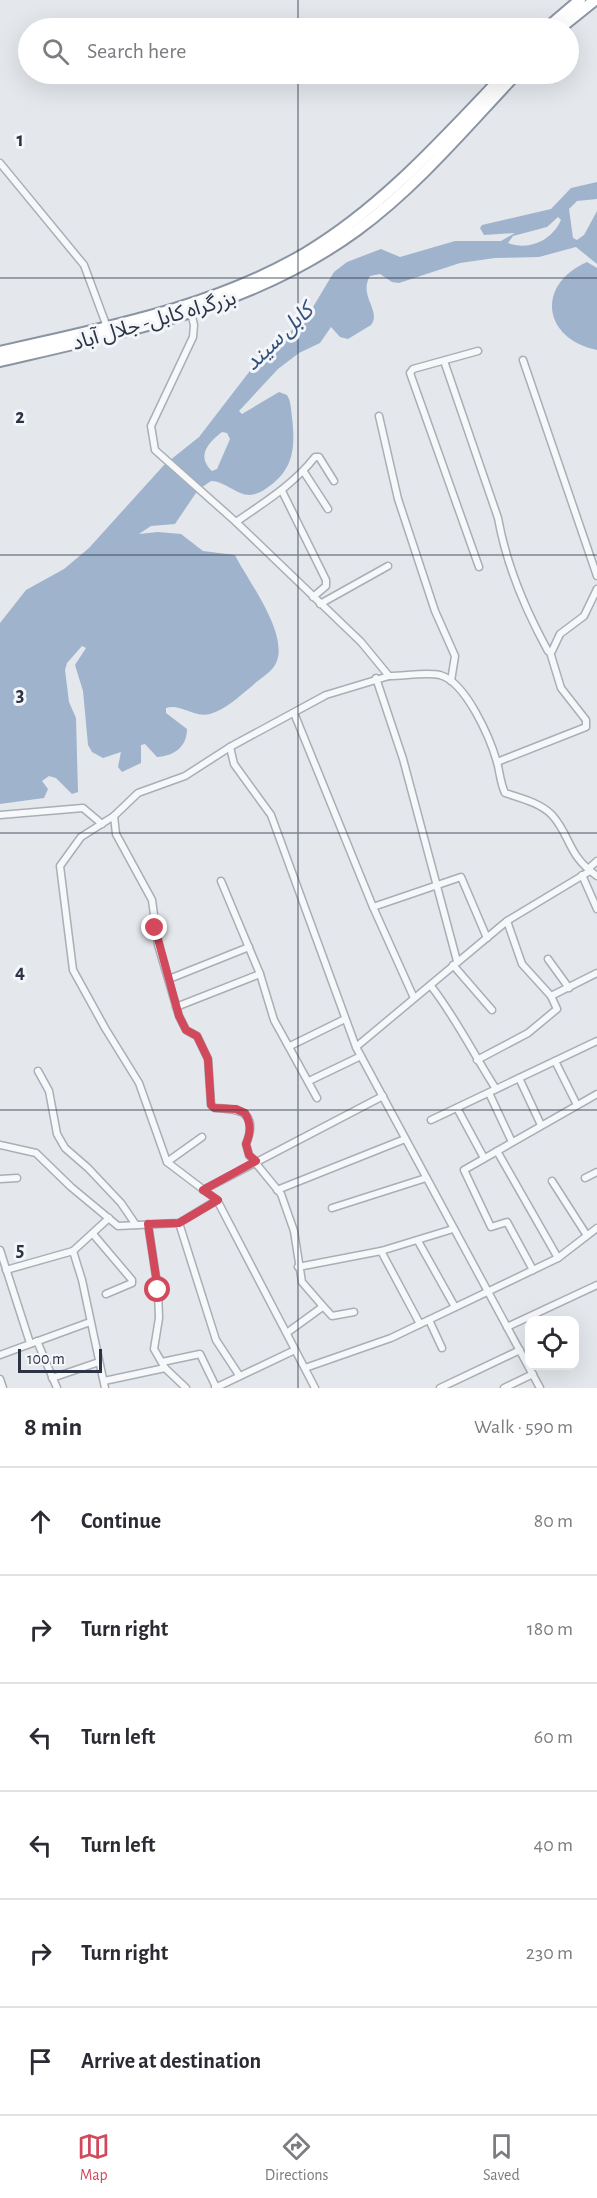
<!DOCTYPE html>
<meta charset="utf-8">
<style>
body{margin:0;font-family:"Alegreya Sans","Noto Sans Arabic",sans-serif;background:#f2f2f3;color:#2b2b33}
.controls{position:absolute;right:18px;bottom:18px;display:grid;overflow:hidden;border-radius:12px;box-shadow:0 6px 24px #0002}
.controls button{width:54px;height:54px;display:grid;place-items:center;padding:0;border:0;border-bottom:2px solid #e1e1e2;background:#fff;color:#2b2b33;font:30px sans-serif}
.scale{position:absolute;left:18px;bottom:15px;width:84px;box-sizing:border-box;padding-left:6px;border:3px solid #2b3445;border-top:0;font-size:16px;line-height:21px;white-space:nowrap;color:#2b3445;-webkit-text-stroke:4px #f4f6f9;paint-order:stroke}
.stop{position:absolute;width:18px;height:18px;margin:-14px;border:4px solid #d1495b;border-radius:50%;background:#fff}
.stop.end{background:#d1495b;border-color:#fff;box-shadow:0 2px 6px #0008}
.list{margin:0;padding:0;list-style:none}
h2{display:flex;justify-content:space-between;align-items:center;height:78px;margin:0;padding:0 24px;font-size:26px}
h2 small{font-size:20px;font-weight:400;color:#7c7c81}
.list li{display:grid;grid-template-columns:39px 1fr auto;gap:18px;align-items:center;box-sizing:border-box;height:108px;padding:0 24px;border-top:2px solid #e1e1e2}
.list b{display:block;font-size:22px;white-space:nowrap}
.list em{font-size:20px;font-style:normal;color:#7c7c81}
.icon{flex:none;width:33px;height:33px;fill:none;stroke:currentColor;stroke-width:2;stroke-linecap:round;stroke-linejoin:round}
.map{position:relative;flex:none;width:597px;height:1388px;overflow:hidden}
.search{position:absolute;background:#fff;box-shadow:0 6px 24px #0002;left:18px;right:18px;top:18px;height:66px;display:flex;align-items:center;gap:15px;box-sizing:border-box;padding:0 21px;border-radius:33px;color:#7c7c81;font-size:22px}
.sheet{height:726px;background:#fff}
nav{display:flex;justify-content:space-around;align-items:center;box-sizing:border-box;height:84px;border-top:2px solid #e1e1e2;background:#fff;font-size:16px;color:#7c7c81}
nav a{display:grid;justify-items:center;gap:3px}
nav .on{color:#d1495b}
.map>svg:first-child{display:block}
.water{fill:#9fb4cc;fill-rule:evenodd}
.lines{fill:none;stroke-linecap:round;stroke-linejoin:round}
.street-casing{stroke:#a9aeb7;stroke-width:9}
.highway-casing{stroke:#8b94a3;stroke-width:14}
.street{stroke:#f7f8fa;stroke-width:6}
.highway{stroke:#fff;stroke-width:10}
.route{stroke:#d1495b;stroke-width:8}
.grid{fill:none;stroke:#2b3445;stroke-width:1.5;stroke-opacity:0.55}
.labels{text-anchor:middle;stroke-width:6;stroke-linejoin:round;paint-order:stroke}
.street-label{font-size:21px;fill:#2b3445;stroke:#f4f6f9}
.water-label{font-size:22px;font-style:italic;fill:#34527a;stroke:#f4f6f9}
.grid-label{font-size:20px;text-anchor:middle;font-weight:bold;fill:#2b3445;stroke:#f4f6f9;stroke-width:6;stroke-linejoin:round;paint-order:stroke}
</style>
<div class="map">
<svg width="597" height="1388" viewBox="0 0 597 1388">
<rect width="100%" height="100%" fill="#e4e7ec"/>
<g class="water">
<path d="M597 182V199L577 201 569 209 573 238 577 240 584 235 597 211V264L576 247 539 257 495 258 460 263 399 283 392 282 380 274 370 276C358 296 382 311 371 325L348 339 340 337 331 327 320 343 299 353 278 369 239 411 242 414 279 392 287 395C291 401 291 410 292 417 295 444 295 467 271 485 264 490 259 494 250 495 236 495 225 481 211 481L198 490 175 524 151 526 139 534 158 532 181 534 203 551 235 555C247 580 295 641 273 668 267 675 258 680 252 686 238 697 227 709 210 714 194 718 180 703 166 708V713L187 729C187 747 174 756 157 757L145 744 141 745V763L122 772 118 767 121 752 103 758 92 752 88 745 83 691 75 665 86 648 82 646 67 663 65 670 69 702 76 718 78 792 72 794 56 778 49 776 42 781 48 789 44 798 0 804V623L26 590 64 569 89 548 164 465 199 437 259 359 307 317 334 272 347 262 381 249 400 257 455 241H501L515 233 484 235 480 228 482 225 551 209 571 188ZM558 217 561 220C552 240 530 251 508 243L513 236 547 227ZM222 432 227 433 230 439 217 469 212 471C196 456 208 443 222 432Z"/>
<path d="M587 262 597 268V350C543 339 535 285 587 262Z"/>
</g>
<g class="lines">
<g class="street-casing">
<g id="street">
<polyline points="0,163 84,265 107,327"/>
<path d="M191 313 194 325 193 337 151 426 155 450 236 522 361 642 389 676C405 676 425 672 440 675 466 682 490 738 497 762 500 773 500 782 505 793 520 798 541 803 552 815 571 836 567 855 597 876"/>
<polyline points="478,351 413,369 410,373 479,567"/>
<polyline points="523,360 597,576"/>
<path d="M444 361 498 518C506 563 526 611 548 651H552L560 634 584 616 597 589"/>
<polyline points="379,416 398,499 435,611 455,656 451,681"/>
<polyline points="304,472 328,509"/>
<polyline points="282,491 326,580 326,586 313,597"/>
<path d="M236 522C265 502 294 484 315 457H319L334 481"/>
<polyline points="320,604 388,566"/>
<polyline points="376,678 403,759 457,961"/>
<polyline points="294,713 373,907 414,998"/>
<polyline points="230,747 234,764 271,815 356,1047 540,1388"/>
<polyline points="497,762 586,727 586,720 561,688 550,652"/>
<polyline points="0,815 83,808 102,824"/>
<path d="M114 816 116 834 152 900 158 945 179 1016 186 1030 197 1036 208 1059 211 1105 215 1108C240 1109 259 1112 246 1144L249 1155 281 1194 294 1231 302 1282 321 1304V1308L288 1332"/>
<polyline points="588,869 597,861"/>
<polyline points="582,875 597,909"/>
<polyline points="221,881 260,974 274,1020 317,1098"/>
<polyline points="373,907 461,877 487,938"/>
<polyline points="548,959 569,988"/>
<polyline points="453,965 492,1010"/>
<polyline points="169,979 249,947"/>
<path d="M431 986C456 1018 474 1055 496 1089"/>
<polyline points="551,996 597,973"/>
<polyline points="176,1007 260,974"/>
<polyline points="290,1046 345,1019"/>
<polyline points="356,1047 507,921 590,871"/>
<polyline points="477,1060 528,1033 557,1009 551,996 522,964 507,921"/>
<polyline points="555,1061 577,1105"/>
<polyline points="38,1071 49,1091 57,1134 65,1148 88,1168 121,1203 136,1225"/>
<polyline points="519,1078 541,1125"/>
<polyline points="309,1081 361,1056"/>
<polyline points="489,1093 512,1142"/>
<polyline points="457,1108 484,1158"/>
<polyline points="431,1120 597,1041"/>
<polyline points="0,1145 36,1153 71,1187 118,1226 179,1223 217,1200"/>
<polyline points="497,1151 558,1258"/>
<polyline points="167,1162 202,1137"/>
<polyline points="585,1178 597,1172"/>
<polyline points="0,1179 17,1178"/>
<polyline points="552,1181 586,1234"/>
<polyline points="203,1190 383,1096"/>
<polyline points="277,1190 405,1139"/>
<polyline points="332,1208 426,1178"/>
<polyline points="179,1223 216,1340 239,1375"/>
<polyline points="148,1224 158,1290 159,1318 154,1349 165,1368 186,1388"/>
<polyline points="93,1234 132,1280 132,1283 106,1294"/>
<polyline points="418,1241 455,1307"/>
<polyline points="0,1250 30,1343"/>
<polyline points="73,1251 82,1280 105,1388"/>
<polyline points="381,1251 420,1324"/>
<polyline points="298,1267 381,1251 453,1229"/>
<polyline points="6,1270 73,1251 109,1218"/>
<polyline points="533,1270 507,1222 491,1227 464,1170 597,1094"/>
<polyline points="321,1304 332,1316 354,1312"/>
<polyline points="429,1320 442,1348"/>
<polyline points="507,1327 597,1285"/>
<polyline points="37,1341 57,1388"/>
<polyline points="0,1355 90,1322"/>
<polyline points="162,1362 200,1354 216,1387"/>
<polyline points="305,1368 391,1338 558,1258 597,1228"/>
<polyline points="52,1378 99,1362"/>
<polyline points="0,1379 3,1388"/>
<polyline points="104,1381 165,1368"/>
<polyline points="215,1388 295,1350"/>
<polyline points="315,1388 217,1200 167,1162 139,1083 105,1028 73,970 60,866 81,837 114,816 138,793 185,776 230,747 326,695 389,676"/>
<polyline points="440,1388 520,1350"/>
<polyline points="504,1388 533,1374"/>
</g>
</g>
<g class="highway-casing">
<g id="highway">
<polyline points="547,28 580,0"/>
<polyline points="560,28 595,0"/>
<path d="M0 352C104 328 213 308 306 253 383 207 444 138 505 74"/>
<path d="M0 361C124 332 252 307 357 230 416 187 466 127 516 74"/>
</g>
</g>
<use href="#street" class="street"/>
<use href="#highway" class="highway"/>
</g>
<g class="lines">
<path class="route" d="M155 928 179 1016 186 1030 197 1036 208 1059 211 1105 214 1108 236 1109 245 1113C251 1124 251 1132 246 1144L249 1155 256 1161 203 1190 218 1200 179 1223 148 1224 158 1290"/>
</g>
<path class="grid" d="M298 0V28M298 74V1388M0 278H597M0 555H597M0 833H597M0 1110H597"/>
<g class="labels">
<g class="street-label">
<text transform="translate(154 320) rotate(-16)" y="7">بزرگراه کابل- جلال آباد</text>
</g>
<g class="water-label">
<text transform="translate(278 336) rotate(-44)" y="8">کابل سيند</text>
</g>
</g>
<g class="grid-label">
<text x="20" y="146">1</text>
<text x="20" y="423">2</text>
<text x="20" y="701">3</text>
<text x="20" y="978">4</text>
<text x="20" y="1256">5</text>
</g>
</svg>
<div class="controls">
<button><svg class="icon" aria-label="locate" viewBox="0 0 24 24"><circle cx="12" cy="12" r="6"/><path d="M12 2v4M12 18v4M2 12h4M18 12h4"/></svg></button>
</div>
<div class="scale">100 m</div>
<div class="stop" style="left:158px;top:1290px"></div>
<div class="stop end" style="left:155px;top:928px"></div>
<div class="search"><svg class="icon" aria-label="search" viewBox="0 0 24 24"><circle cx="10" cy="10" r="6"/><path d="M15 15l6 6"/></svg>Search here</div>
</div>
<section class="sheet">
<h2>8 min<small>Walk · 590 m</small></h2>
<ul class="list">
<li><svg class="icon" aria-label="ahead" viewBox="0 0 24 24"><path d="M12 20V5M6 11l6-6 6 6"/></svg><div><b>Continue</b></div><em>80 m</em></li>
<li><svg class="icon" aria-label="right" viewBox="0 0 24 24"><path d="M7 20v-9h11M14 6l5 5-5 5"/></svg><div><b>Turn right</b></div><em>180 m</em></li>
<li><svg class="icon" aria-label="left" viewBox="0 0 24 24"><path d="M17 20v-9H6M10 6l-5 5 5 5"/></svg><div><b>Turn left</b></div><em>60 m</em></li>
<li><svg class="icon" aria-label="left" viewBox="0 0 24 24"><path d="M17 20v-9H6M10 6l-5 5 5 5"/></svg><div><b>Turn left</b></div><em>40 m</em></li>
<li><svg class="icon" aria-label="right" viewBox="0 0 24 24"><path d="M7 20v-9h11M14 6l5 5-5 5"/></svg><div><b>Turn right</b></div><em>230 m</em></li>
<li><svg class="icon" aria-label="arrive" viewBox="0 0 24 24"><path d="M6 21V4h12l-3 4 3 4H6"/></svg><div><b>Arrive at destination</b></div></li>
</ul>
</section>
<nav>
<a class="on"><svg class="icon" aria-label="map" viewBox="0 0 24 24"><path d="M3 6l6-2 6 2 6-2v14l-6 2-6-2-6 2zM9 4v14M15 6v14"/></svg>Map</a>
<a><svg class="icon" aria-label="directions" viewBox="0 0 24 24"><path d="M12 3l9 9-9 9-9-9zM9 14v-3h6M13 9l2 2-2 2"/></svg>Directions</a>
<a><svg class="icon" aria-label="saved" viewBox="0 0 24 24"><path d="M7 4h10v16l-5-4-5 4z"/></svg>Saved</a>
</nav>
